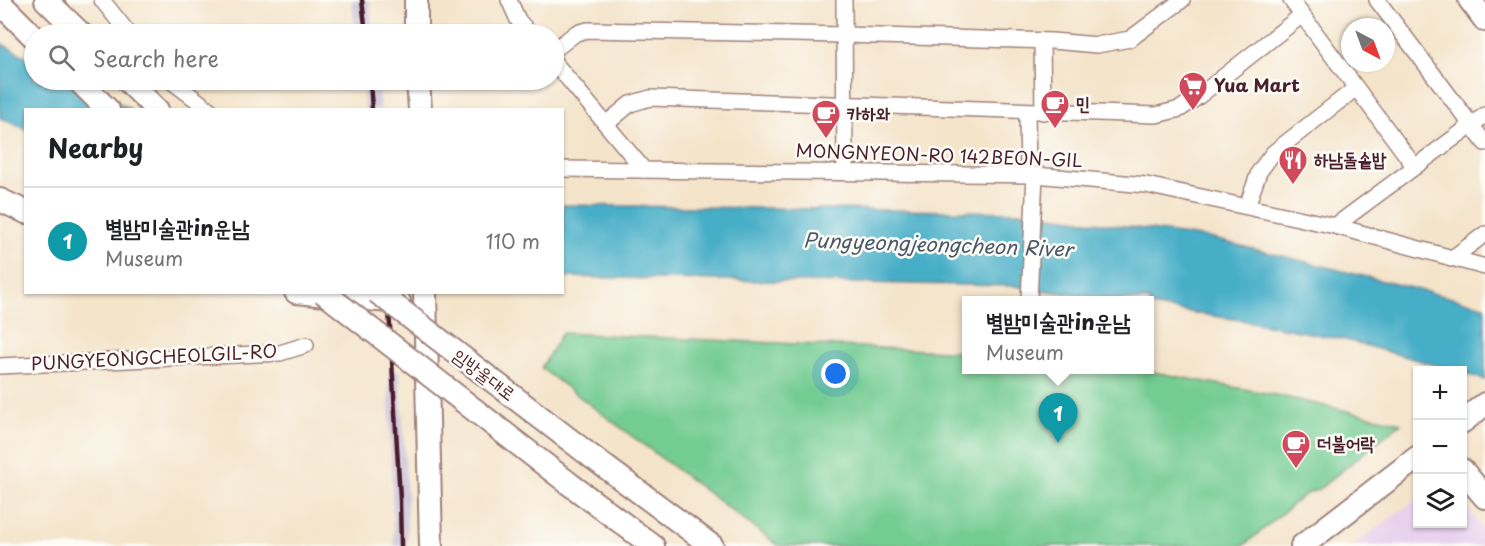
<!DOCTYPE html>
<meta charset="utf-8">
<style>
body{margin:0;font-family:"Playpen Sans","Poor Story",sans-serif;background:#f6f6f6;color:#202124}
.controls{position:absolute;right:18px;bottom:18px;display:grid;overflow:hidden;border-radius:0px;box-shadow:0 2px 4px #0004}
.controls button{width:54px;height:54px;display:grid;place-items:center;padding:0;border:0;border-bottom:2px solid #e0e0e0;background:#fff;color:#202124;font:30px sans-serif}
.compass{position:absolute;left:1341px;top:18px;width:54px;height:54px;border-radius:50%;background:#fff;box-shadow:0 2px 4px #0004;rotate:139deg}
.you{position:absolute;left:836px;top:374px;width:21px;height:21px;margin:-15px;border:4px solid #fff;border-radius:50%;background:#1a73e8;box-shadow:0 0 0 9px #1a73e833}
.badge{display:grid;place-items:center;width:39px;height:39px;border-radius:50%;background:#0b8043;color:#fff;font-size:20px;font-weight:700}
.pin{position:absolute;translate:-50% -50px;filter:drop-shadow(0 2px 3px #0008)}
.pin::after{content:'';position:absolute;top:32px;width:21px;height:18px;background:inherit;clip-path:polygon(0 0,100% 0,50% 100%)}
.popup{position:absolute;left:962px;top:296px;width:192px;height:78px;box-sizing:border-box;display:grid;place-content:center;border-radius:0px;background:#fff;filter:drop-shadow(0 2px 4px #0005);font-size:20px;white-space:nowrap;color:#757577}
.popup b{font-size:22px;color:#202124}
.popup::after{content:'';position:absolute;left:50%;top:100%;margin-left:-12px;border:12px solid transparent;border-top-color:#fff}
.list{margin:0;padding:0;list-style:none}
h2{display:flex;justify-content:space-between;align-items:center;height:78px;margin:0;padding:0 24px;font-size:26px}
h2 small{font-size:20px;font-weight:400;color:#757577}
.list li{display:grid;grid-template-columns:39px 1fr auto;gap:18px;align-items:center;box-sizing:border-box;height:108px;padding:0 24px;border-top:2px solid #e0e0e0}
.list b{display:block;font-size:22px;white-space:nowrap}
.list p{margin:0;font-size:20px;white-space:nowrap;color:#757577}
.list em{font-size:20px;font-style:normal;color:#757577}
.icon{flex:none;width:33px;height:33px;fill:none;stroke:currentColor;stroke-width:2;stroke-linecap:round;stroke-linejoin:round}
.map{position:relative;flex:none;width:1485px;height:546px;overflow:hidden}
.search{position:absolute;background:#fff;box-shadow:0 2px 4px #0004;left:24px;top:24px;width:540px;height:66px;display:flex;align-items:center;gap:15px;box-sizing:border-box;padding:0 21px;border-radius:33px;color:#757577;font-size:22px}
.panel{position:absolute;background:#fff;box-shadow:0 2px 4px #0004;left:24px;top:108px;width:540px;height:186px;border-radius:0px}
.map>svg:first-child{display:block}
.built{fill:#e8d2ee}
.industrial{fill:#c9bfd7}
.green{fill:#73cc92;stroke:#5e765e;stroke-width:1.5}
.water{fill:#47aec7;stroke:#486679;stroke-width:1.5}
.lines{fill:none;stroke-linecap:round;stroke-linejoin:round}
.street-casing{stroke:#9f827a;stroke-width:18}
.secondary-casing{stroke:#9f827a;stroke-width:26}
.street{stroke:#fff;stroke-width:15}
.secondary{stroke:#fff;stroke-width:22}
.rail{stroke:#4a1f2b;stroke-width:4.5}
.secondary-bridge-casing{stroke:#9f827a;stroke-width:26;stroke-linecap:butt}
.secondary-bridge{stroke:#fff;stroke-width:22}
.labels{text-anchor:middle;stroke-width:5;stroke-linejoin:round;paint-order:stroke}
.poi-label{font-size:18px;font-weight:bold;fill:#4a1f2b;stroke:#fdfcf7;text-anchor:start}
.street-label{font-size:18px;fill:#4a1f2b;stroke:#fdfcf7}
.water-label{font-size:20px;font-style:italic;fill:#495869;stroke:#fdfcf7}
</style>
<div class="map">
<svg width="1485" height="546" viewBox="0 0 1485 546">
<rect width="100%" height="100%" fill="#fdfcf7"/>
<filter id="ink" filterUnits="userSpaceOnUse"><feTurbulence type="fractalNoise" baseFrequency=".0167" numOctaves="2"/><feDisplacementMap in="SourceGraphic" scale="12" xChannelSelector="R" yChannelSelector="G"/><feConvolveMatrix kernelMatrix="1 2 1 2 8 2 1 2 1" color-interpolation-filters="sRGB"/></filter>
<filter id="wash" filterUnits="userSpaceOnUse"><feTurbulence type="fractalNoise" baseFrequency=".008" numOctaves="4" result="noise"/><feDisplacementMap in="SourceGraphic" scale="24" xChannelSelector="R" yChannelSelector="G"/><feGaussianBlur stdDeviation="1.35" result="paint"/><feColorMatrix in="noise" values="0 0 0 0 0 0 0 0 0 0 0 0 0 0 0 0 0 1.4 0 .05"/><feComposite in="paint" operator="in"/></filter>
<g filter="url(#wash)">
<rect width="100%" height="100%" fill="#f4e4ca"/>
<polygon class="built" points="1417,499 1418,524 1462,524 1463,503 1485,532 1485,546 1352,546"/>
<g class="industrial">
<polygon points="352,0 370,0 373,34 356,34"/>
<polygon points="361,80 377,80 380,109 365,109"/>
<polygon points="388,370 400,371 407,500 407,546 394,546"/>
</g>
<polygon class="green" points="562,333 966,352 966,370 1142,370 1271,394 1401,423 1319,489 1304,495 1243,546 779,546 541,368"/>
<g class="water">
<polygon points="0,43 34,61 34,80 72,80 131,109 26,110 25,129 0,118"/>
<polygon points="563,205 1022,212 1209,238 1485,306 1485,380 1463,373 1462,370 1453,370 1346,340 1246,321 1150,306 1150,300 1111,300 1014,286 563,277"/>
</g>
</g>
<g filter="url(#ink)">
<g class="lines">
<g class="street-casing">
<g id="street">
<polyline points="102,0 129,34"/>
<polyline points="509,0 518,20 530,34"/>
<polyline points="844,0 845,172"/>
<polyline points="1291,0 1415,167"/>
<polyline points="1377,0 1485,143"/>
<polyline points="1042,41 1043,112"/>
<polyline points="554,50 576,33 588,30 844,35 1052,41 1097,45 1130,39 1182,0"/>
<polyline points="554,62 644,170"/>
<polyline points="170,80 210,110"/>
<polyline points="1027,112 1028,175"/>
<polyline points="606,124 630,104 650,98 1156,115 1180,109 1199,96 1302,15"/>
<polyline points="562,169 1035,175 1146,185 1335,226 1485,267"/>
<polyline points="1247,206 1259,172 1273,153 1356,88"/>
<polyline points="1335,226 1485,115"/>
<polyline points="1451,259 1485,234"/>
<polyline points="1029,300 1035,175"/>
<polyline points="0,366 280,353 306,345"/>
</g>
</g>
<g class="secondary-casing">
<g id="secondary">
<polyline points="46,0 81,34"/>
<polyline points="1470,0 1485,20"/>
<polyline points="0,3 34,37"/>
<polyline points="416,34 416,0"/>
<polyline points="78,80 108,110"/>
<polyline points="127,80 157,110"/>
<polyline points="418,80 420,110"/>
<polyline points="0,200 26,212"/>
<polyline points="296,292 399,302"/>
<polyline points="425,292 431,546"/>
<polyline points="1462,422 1485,404"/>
<polyline points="592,457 712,546"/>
<polyline points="1462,470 1485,497"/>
<polyline points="571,485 653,546"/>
<polyline points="1302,546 1418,457"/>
</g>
</g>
<use href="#street" class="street"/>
<use href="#secondary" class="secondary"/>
<g class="rail">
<polyline points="362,0 366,34"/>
<polyline points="370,80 372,110"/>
<polyline points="388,292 400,499 401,546"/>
</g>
<g class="secondary-bridge-casing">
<g id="secondary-bridge">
<polyline points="323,292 571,485"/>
<polyline points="377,292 592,457"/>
</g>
</g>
<use href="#secondary-bridge" class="secondary-bridge"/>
</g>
</g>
<defs>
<g id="supermarket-pin" transform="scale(1.5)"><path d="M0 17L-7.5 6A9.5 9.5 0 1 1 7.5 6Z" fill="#d1495b" stroke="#fdfcf7"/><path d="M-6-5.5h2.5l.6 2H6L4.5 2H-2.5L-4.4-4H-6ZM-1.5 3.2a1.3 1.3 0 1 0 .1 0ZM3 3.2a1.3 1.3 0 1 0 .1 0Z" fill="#fff"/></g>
<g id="cafe-pin" transform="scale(1.5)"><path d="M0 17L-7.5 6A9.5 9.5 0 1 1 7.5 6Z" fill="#d1495b" stroke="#fdfcf7"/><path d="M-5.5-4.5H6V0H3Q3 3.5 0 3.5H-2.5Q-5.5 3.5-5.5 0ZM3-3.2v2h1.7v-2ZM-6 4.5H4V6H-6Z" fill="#fff"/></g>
<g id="restaurant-pin" transform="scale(1.5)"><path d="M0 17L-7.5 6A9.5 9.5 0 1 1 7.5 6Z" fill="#d1495b" stroke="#fdfcf7"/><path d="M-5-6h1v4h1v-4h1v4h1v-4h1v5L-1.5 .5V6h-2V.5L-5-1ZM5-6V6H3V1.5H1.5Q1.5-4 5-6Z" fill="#fff"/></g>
</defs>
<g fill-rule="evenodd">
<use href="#supermarket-pin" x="1193" y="86"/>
<use href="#cafe-pin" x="1055" y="104"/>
<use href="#cafe-pin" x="826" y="114"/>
<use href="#restaurant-pin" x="1293" y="160"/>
<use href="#cafe-pin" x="1296" y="444"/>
</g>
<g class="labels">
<g class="poi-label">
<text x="1214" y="92">Yua Mart</text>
<text x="1076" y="110">민</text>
<text x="847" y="120">카하와</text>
<text x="1314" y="166">하남돌솥밥</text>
<text x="1317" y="450">더불어락</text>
</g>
<g class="street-label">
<text transform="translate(939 156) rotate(2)" y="6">MONGNYEON-RO 142BEON-GIL</text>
<text transform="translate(154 358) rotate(-3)" y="6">PUNGYEONGCHEOLGIL-RO</text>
<text transform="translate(484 375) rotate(37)" y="6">임방울대로</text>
</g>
<g class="water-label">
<text transform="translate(938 245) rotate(2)" y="7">Pungyeongjeongcheon River</text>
</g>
</g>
</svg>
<div class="controls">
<button>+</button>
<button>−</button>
<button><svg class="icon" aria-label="layers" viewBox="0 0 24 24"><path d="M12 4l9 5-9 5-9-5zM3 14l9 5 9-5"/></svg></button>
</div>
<svg class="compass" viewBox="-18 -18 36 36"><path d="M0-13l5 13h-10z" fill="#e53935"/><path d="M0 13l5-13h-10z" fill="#757577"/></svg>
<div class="you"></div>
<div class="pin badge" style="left:1058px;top:443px;background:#0f9aa8">1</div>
<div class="popup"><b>별밤미술관in운남</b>Museum</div>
<div class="search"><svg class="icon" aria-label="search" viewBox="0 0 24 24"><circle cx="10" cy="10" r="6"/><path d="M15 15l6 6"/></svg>Search here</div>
<section class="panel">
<h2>Nearby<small></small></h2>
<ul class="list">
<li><span class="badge" style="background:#0f9aa8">1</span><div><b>별밤미술관in운남</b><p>Museum</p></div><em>110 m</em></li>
</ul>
</section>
</div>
